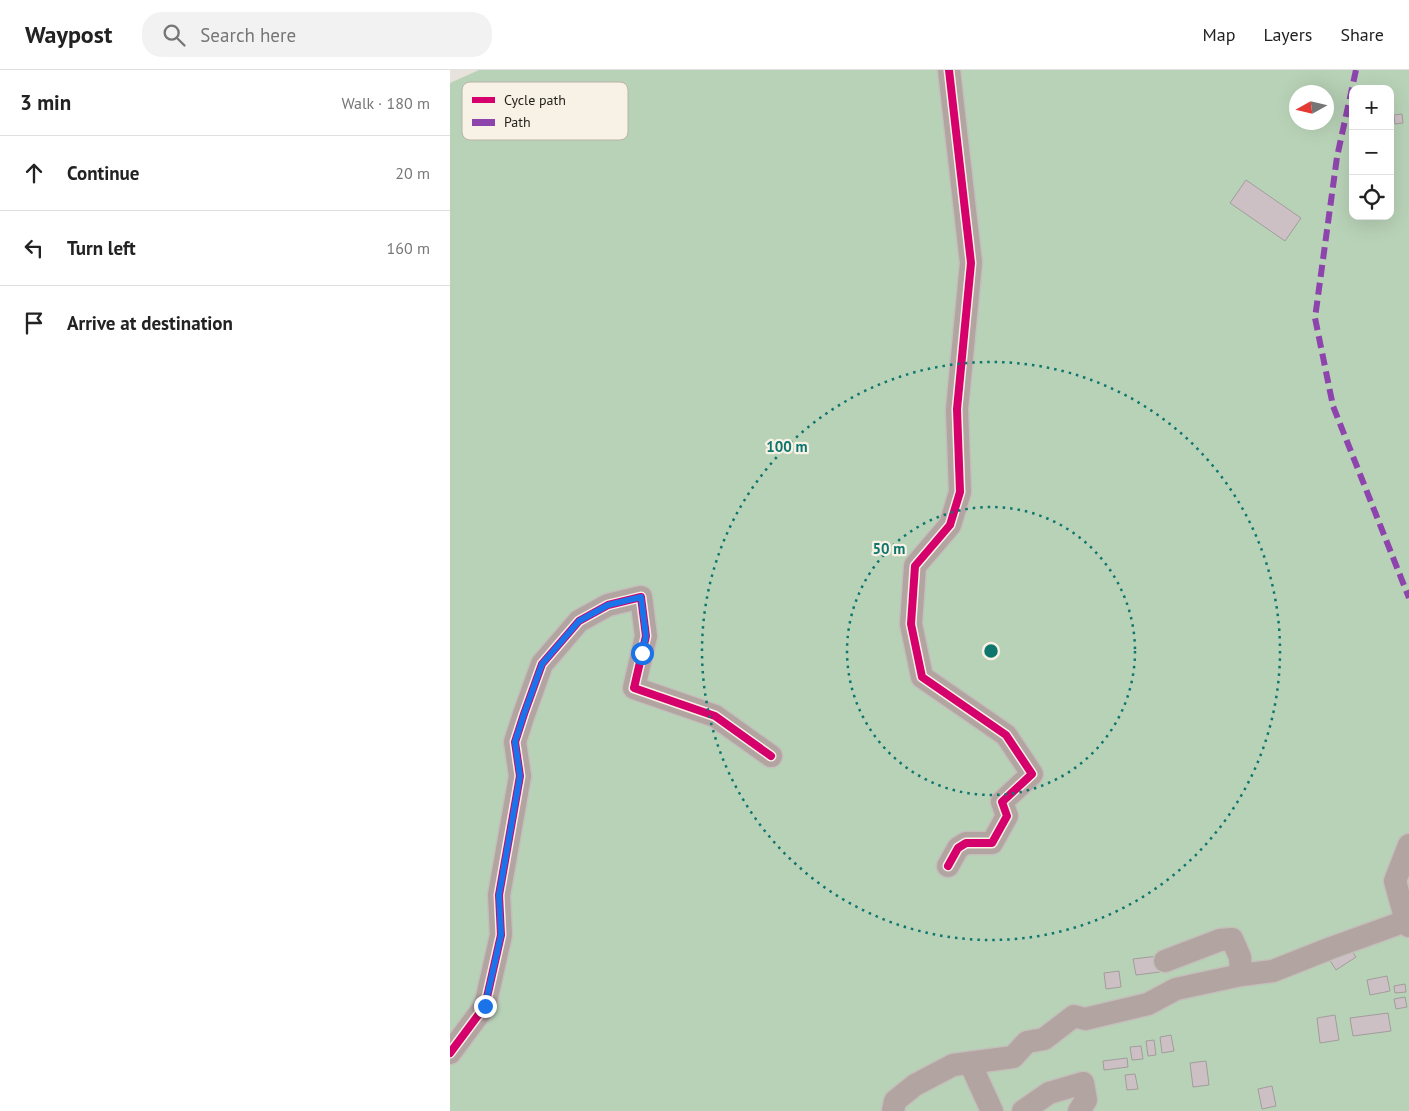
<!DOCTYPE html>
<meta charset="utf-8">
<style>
body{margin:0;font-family:"PT Sans",sans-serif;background:#f2f2f2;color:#222}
.controls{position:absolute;right:15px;top:15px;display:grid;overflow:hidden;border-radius:10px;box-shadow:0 5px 20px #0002}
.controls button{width:45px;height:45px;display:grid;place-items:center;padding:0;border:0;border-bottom:1px solid #e0e0e0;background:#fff;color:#222;font:25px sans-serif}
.compass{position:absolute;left:839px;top:15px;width:45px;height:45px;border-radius:50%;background:#fff;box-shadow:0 5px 20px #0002;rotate:262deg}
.stop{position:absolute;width:15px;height:15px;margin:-11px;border:4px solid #1a73e8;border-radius:50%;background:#fff}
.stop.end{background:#1a73e8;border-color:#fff;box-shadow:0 1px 5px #0008}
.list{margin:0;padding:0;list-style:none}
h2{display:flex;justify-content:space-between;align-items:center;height:65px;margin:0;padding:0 20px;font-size:21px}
h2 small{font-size:16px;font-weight:400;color:#767676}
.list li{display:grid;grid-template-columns:32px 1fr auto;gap:15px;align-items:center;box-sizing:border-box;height:75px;padding:0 20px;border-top:1px solid #e0e0e0}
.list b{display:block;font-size:19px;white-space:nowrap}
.list em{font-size:16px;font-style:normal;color:#767676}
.icon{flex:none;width:28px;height:28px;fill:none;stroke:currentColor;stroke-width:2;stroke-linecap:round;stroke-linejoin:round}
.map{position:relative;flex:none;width:959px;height:1041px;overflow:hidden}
header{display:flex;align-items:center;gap:30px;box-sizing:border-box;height:70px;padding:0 25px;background:#fff;border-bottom:1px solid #e0e0e0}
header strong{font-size:24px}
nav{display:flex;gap:28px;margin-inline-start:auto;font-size:18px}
.search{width:350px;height:45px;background:#f2f2f2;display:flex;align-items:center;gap:12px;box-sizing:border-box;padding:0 18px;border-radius:20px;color:#767676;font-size:19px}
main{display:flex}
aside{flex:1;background:#fff}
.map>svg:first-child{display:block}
.forest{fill:#b8d2b7;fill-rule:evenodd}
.building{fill:#cdc0c4;stroke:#a19d9b}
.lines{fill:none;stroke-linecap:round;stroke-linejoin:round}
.street-casing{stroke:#c3bfba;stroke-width:25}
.street{stroke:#b2a4a0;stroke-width:22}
.quiet{stroke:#8e44ad;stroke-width:6;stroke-dasharray:12 6;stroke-linecap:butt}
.cycleway-casing{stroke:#f8f1e5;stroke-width:11}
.cycleway{stroke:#d6006c;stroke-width:8}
.route{stroke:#1a73e8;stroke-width:6}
.ring{fill:none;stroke:#0f766e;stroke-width:2.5;stroke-dasharray:2.5 5}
.key{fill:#f8f1e5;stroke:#b8b2a8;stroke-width:1}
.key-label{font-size:14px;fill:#211f1b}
.centre{fill:#0f766e;stroke:#f8f1e5;stroke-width:2.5}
.ring-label{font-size:15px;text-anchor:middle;font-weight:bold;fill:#0f766e;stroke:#f8f1e5;stroke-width:4.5;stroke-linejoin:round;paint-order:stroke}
</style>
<header>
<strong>Waypost</strong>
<div class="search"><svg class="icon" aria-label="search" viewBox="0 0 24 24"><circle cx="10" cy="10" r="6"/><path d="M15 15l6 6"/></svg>Search here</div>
<nav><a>Map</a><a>Layers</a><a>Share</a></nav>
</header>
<main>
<aside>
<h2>3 min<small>Walk · 180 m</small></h2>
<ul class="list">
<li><svg class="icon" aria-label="ahead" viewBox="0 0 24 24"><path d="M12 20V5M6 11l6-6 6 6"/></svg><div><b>Continue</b></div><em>20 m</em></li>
<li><svg class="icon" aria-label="left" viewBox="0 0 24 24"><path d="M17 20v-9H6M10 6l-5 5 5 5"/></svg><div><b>Turn left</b></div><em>160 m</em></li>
<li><svg class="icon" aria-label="arrive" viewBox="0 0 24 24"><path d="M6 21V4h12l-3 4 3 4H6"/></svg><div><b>Arrive at destination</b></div></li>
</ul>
</aside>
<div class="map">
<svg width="959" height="1041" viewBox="0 0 959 1041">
<rect width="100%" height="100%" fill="#e7e3dc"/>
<path class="forest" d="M29 0H959V1041H0V13ZM903 19H940V146H903ZM846 22H876V52H846Z"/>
<g class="building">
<polygon points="952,44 953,53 945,54 944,45"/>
<polygon points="796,110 851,148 835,171 780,133"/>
<polygon points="899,877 906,887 886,900 879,889"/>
<polygon points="708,886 710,902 686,905 683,889"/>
<polygon points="669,901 671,917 656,919 654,903"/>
<polygon points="937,906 940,921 920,925 917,910"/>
<polygon points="955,914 956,922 945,923 944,916"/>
<polygon points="955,927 957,937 946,939 944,929"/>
<polygon points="938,943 941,961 903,966 900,948"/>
<polygon points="885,945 889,970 870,973 867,948"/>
<polygon points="721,965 724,981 712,983 710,967"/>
<polygon points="704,970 706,985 698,986 696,971"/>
<polygon points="691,976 693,989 682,990 680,977"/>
<polygon points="677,988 678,997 654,1000 653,991"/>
<polygon points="756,991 759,1015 743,1017 740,993"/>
<polygon points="685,1004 688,1019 677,1020 675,1005"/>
<polygon points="822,1016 826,1036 812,1039 808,1019"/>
</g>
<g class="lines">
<g class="street-casing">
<g id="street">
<polyline points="959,775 945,811 956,851 959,856"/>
<polyline points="498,796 508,778 516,773 542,773 557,746 552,732 582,704 556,665 472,607 461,554 465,496 500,455 510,422 507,339 521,193 499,0"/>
<polyline points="715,891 770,870 782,869 790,887 791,905"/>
<polyline points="0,983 35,936 51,865 49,825 70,706 65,672 74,644 92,594 129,551 158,535 191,527 196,566 184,618 265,646 321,686"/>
<polyline points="520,993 542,1041"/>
<polyline points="443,1041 445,1031 465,1015 503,995 563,987 577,972 594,969 624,946 635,949 698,934 726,919 791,905 823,901 881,878 956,851"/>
<polyline points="573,1041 599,1023 633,1013 636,1030 629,1041"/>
</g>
</g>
<use href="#street" class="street"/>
<polyline class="quiet" points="906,0 887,87 865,248 883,336 959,528"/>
<g class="cycleway-casing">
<g id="cycleway">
<polyline points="498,796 508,778 516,773 542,773 557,746 552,732 582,704 556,665 472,607 461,554 465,496 500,455 510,422 507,339 521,193 499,0"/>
<polyline points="0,983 35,936 51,865 49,825 70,706 65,672 74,644 92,594 129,551 158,535 191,527 196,566 184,618 265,646 321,686"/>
</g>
</g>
<use href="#cycleway" class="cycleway"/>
</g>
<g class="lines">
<polyline class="route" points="35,936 51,865 49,825 70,706 65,672 74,644 92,594 129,551 158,535 191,527 196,566 192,583"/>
</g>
<g class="ring">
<circle cx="541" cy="581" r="144"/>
<circle cx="541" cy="581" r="289"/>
</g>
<rect x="12" y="12" width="166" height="58" rx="8" class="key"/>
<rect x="22" y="27" width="23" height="6" fill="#d6006c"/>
<rect x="22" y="49" width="23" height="7" fill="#8e44ad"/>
<g class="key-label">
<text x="54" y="35">Cycle path</text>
<text x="54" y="57">Path</text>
</g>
<circle cx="541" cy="581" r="8" class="centre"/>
<g class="ring-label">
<text x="337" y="382">100 m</text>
<text x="439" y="484">50 m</text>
</g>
</svg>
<div class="controls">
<button>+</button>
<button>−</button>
<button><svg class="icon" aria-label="locate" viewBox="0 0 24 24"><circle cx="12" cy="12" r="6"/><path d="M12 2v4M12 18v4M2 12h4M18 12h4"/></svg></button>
</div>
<svg class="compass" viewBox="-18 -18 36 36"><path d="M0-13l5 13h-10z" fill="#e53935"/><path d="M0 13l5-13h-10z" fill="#767676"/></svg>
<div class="stop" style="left:192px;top:583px"></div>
<div class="stop end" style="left:35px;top:936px"></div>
</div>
</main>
